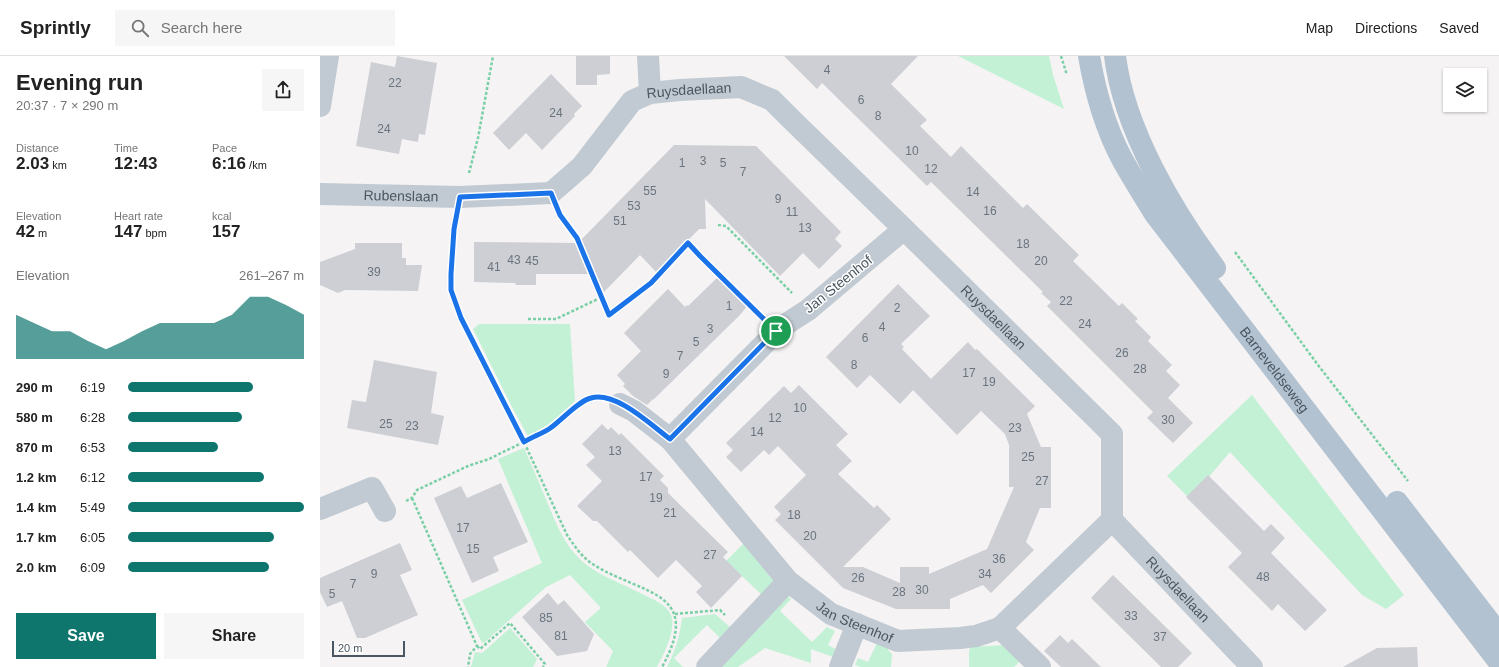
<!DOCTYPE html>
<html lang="en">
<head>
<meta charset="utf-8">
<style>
	body { margin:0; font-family:Helvetica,sans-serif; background:#f6f6f6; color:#222; height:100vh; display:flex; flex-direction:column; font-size:15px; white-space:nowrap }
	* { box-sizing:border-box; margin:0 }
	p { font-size:13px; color:#767676 }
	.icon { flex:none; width:22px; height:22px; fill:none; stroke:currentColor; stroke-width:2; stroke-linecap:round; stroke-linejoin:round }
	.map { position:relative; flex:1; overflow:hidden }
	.side { display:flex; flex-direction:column; background:#fff; width:320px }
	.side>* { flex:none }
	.buttons { position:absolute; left:1123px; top:12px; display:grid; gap:8px }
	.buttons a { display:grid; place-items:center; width:44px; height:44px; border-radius:0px; background:#fff; box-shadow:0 1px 3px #0004; font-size:20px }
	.scale { position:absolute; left:12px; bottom:10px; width:73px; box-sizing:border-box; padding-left:4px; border:2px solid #4a5661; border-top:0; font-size:11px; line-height:14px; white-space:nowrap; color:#4a5661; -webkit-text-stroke:3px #fff; paint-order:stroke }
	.pin { position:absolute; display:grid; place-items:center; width:34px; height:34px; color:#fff; margin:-17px; border:2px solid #fff; border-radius:50%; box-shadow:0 1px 4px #0007 }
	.round { display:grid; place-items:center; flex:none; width:42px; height:42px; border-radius:0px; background:#f6f6f6 }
	.head { display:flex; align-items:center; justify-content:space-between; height:68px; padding:0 16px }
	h1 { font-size:22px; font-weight:700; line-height:30px }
	.metrics { display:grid; grid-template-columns:repeat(3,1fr); gap:6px; height:68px; padding:4px 16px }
	.metrics div { display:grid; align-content:center }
	.metrics b { font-size:17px; font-weight:700 }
	.metrics small { font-size:11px; font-weight:400 }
	.metrics p { font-size:11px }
	.chart { height:112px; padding:8px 16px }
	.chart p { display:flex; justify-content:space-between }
	.chart svg { width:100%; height:72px; margin-top:4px; fill:#0f766e; opacity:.7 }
	.cta { display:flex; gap:8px; margin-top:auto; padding:8px 16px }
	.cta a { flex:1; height:46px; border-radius:0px; background:#0f766e; color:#fff; font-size:16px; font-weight:700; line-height:46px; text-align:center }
	.cta a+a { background:#f6f6f6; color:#222 }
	ul { padding:0 16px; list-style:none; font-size:13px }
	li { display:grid; grid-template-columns:64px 48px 1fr; align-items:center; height:30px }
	li i { height:10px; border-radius:5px; background:#0f766e }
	header { display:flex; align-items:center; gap:24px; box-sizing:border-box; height:56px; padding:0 20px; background:#fff; border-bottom:1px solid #e0e0e0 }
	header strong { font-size:19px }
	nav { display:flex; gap:22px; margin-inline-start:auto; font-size:14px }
	.search { width:280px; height:36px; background:#f6f6f6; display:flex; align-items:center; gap:10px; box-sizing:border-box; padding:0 14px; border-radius:0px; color:#767676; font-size:15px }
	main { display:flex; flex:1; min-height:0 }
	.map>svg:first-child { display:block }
	.green { fill:#c3f1d5 }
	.building { fill:#cdcfd5 }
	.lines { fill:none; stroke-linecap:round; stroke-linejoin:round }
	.path { stroke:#7ad0a6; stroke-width:2.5; stroke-dasharray:3 2; stroke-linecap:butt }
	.minor { stroke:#c1cad2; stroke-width:22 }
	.major { stroke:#b3c2d1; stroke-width:22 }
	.route-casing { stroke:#fff; stroke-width:8 }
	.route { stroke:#1a73e8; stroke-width:5 }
	.labels { text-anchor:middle; stroke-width:3; stroke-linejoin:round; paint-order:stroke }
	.number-label { font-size:12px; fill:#6b747e }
	.street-label { font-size:14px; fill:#4a5661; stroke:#fff }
</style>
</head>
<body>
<header>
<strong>Sprintly</strong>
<div class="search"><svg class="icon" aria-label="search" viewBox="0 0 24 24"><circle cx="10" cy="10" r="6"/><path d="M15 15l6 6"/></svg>Search here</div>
<nav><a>Map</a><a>Directions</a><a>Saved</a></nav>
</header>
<main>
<section class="side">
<div class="head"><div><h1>Evening run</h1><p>20:37 · 7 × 290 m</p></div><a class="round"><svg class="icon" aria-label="share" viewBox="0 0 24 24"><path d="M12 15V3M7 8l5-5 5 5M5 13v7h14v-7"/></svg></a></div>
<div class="metrics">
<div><p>Distance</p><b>2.03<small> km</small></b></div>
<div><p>Time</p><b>12:43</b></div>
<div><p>Pace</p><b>6:16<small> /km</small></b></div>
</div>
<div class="metrics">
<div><p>Elevation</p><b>42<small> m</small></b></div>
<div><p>Heart rate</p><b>147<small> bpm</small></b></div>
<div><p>kcal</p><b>157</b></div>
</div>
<div class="chart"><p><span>Elevation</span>261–267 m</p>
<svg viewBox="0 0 160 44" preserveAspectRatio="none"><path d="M0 44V17L10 22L20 27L30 27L40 33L50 38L60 33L70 27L80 22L90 22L100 22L110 22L120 17L130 6L140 6L150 11L160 17V44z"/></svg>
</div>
<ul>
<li><b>290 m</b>6:19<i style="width:71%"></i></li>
<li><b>580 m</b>6:28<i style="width:65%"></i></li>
<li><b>870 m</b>6:53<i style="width:51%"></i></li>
<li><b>1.2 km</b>6:12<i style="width:77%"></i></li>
<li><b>1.4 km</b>5:49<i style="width:100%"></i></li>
<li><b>1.7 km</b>6:05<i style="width:83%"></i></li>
<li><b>2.0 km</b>6:09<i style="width:80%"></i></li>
</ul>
<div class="cta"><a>Save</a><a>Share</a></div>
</section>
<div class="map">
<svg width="1179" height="611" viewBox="0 0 1179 611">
	<rect width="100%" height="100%" fill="#f5f3f3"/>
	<!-- green -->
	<path class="green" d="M638,0H729L733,19L744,53Z
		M159,268H250L255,345L231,367L209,382L191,349L153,273Z
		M932,339L1084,539L1066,553L1042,539L910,396L870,443L847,420Z
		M204,392C212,410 220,429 228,448C235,465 242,483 255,498C272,518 300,526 322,538C332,543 344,547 350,557C358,571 344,598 337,611H286L293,595L265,566L281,552L250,519L226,531L165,586L162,587L142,544L222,507L178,403Z
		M424,487L454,525L442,539L406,505Z
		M468,540L471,543L460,555L492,586L507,571L515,575L508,589L516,593L513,601L491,593V607L445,592L418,611H398Z
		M395,558L410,571L400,582L387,569L354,602L363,611H347C355,595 360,580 362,562Z
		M190,572L217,603L213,611H151L155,596L162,597Z
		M557,587L569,592L568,594L572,598L571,611H541L535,609L538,602L548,606Z
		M687,589L701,604L694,611H649V594L651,591Z"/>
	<!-- building -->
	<path class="building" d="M77,0L117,7L105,79L99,78L98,86L82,83L79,98L36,90L51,6L75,11Z
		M256,0H290V18L277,19V29H256Z
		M464,0H598L571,28L607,64L600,70L631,101L641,90L703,152L707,148L759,199L753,205L799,250L802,247L818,263L815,265L831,281L828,285L852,309L846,315L860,329L848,342L873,367L853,387L827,362L833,356L727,250L731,246L721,237L723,236L611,126L607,130L502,27L497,33Z
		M231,18L262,50L254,58L255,60L222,94L206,77L189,94L173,77Z
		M354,89L436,90L521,176L515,183L522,190L499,213L483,197L460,220L385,143L386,173H379L337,217L320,199L284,236L276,218H216V229H196L195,227L154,226V186L258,187Z
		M35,187H82V202H86V209H102L98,235L25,234L18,237L0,229V206L35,193Z
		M398,221L427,250L420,259L333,344V343L327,349L313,340L303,330L305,328L297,319L321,295L304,277L348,233L365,251L367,249L368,250Z
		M578,228L610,260L581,288L584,291L582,293L611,323L648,286L655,294L657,293L715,350L707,358L721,391H731V452H720L706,486L714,494L671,537L663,529L630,543V553H576L523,532L455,464L461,458L454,451L486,419L458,390L449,399L444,394L421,416L406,401L413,394L406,387L464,330L471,337L479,329L528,378L516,389L532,405L518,418L554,452L557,449L571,463L523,511H543L580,527V511H609V518L667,493L694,431H689V389L685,378L661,355L637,379L593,334L580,348L550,319L537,332L506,301Z
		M54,304L117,316L111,357L124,360L118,389L27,372L32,344L46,346Z
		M282,368L288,374L291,371L299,379L301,377L344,420L340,424L348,432V437L408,496L403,501L422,520L391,552L376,536L382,530L356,504L338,522L310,494L308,496L277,465H273L257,450L282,425L266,409L275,401L262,388Z
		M888,419L944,475L951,468L965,482L951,497L1007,554L985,575L958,548L952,555L908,511L922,497L866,441Z
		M181,427L208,486L173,501L179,515L152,527L114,442L141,430L147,442Z
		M80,487L92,514L80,519L98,559L45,582H37L22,545L7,551L0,536V522Z
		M793,519L872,597L858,611H841L771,542Z
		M228,537L238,549L244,544L274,578L267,595L237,600L202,561Z
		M740,579L748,587L752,583L781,611H741L724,595Z
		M1097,591L1098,611H1023L1057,592Z"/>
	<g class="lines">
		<!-- path -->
		<path class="path" d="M741,0L747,19
			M149,117L158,82L173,0
			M239,158L257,183L289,259L331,227L369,187L440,259
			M136,164L131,218V234L135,247L141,262L204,386L247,479C254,489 261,500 271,507C319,539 385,533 342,611
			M398,169L406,170L472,237
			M915,196L998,309L1088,425
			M208,263H236L282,241
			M92,442L157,590L150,598L148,611
			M86,445L92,442L97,434L148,410L169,403L222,377L242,363L263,345L271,341H279
			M355,558L400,554L405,559
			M157,590L160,593L190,567L225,608L223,611"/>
		<!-- minor -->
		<g class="minor">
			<path d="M328,0L330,37"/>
			<path d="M0,50L8,0"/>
			<path id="s1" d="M0,138L140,141L231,137L262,110L312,45L330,37L360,34L421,31L452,44L471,63L584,173L792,378V464L932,611"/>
			<path id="s2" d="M584,173L488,254L460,272L350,383L468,525L511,558L578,585L640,582L656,580L680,572L792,464"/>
			<path d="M300,348L314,355L350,383"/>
			<path d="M0,453L52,432L65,455"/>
			<path d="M680,572L720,611"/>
			<path d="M387,611L468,525"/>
			<path d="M520,611L537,568"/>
		</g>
		<!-- major -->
		<g class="major">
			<path id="s3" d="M769,0C775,35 785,71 802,103C812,121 824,140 835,158L1179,606"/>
			<path d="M795,0C804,73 852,154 895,212"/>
			<path d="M1077,446L1179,578"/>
		</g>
	</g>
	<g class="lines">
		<!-- route casing -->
		<g class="route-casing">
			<path id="route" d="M231,137L240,159L257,182L289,259L331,227L368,187L380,200L456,275L350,383C331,369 296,335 271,342C258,345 241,365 229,373C221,378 212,381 204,386L141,262L131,234V218L134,173L140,141Z"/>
		</g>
		<!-- route -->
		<use href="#route" class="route"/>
	</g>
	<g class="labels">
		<!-- number labels -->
		<g class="number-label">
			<text x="507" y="18">4</text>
			<text x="75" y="31">22</text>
			<text x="541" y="48">6</text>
			<text x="236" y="61">24</text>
			<text x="558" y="64">8</text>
			<text x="64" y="77">24</text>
			<text x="592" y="99">10</text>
			<text x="383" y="109">3</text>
			<text x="362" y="111">1</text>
			<text x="403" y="111">5</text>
			<text x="611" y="117">12</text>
			<text x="423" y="120">7</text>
			<text x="330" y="139">55</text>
			<text x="653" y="140">14</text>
			<text x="458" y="147">9</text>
			<text x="314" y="154">53</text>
			<text x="670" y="159">16</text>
			<text x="472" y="160">11</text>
			<text x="300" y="169">51</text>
			<text x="485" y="176">13</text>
			<text x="703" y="192">18</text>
			<text x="194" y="208">43</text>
			<text x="212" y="209">45</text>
			<text x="721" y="209">20</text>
			<text x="174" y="215">41</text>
			<text x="54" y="220">39</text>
			<text x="746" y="249">22</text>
			<text x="409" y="254">1</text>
			<text x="577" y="256">2</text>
			<text x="765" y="272">24</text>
			<text x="562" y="275">4</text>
			<text x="390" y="277">3</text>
			<text x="545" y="286">6</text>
			<text x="376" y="290">5</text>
			<text x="802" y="301">26</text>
			<text x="360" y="304">7</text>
			<text x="534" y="313">8</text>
			<text x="820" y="317">28</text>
			<text x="649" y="321">17</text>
			<text x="346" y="322">9</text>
			<text x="669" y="330">19</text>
			<text x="480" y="356">10</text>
			<text x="455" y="366">12</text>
			<text x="848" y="368">30</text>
			<text x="66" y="372">25</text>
			<text x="92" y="374">23</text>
			<text x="695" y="376">23</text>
			<text x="437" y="380">14</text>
			<text x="295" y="399">13</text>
			<text x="708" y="405">25</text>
			<text x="326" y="425">17</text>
			<text x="722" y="429">27</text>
			<text x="336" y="446">19</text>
			<text x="350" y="461">21</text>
			<text x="474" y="463">18</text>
			<text x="143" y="476">17</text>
			<text x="490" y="484">20</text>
			<text x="153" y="497">15</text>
			<text x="390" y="503">27</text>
			<text x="679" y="507">36</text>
			<text x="54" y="522">9</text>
			<text x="665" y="522">34</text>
			<text x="943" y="525">48</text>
			<text x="538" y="526">26</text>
			<text x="33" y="532">7</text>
			<text x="602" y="538">30</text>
			<text x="579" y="540">28</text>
			<text x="12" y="542">5</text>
			<text x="811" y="564">33</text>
			<text x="226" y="566">85</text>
			<text x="241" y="584">81</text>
			<text x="840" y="585">37</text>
		</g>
		<!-- street labels -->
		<g class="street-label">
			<text dy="5" stroke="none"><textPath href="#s1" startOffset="413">Ruysdaellaan</textPath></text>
			<text dy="5" stroke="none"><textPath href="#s1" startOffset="81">Rubenslaan</textPath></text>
			<text transform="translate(518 228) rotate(-39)" y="5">Jan Steenhof</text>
			<text dy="5" stroke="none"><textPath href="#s1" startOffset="809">Ruysdaellaan</textPath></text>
			<text dy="5" stroke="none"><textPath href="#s3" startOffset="369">Barneveldseweg</textPath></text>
			<text dy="5" stroke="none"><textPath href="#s1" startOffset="1157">Ruysdaellaan</textPath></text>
			<text dy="5" stroke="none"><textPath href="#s2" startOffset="579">Jan Steenhof</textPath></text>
		</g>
	</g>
</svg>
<div class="buttons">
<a><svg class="icon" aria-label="layers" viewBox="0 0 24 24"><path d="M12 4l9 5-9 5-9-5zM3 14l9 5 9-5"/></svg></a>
</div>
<div class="scale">20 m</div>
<div class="pin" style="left:456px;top:275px;background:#1e9e55"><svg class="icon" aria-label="arrive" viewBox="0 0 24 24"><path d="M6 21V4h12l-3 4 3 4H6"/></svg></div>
</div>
</main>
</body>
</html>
